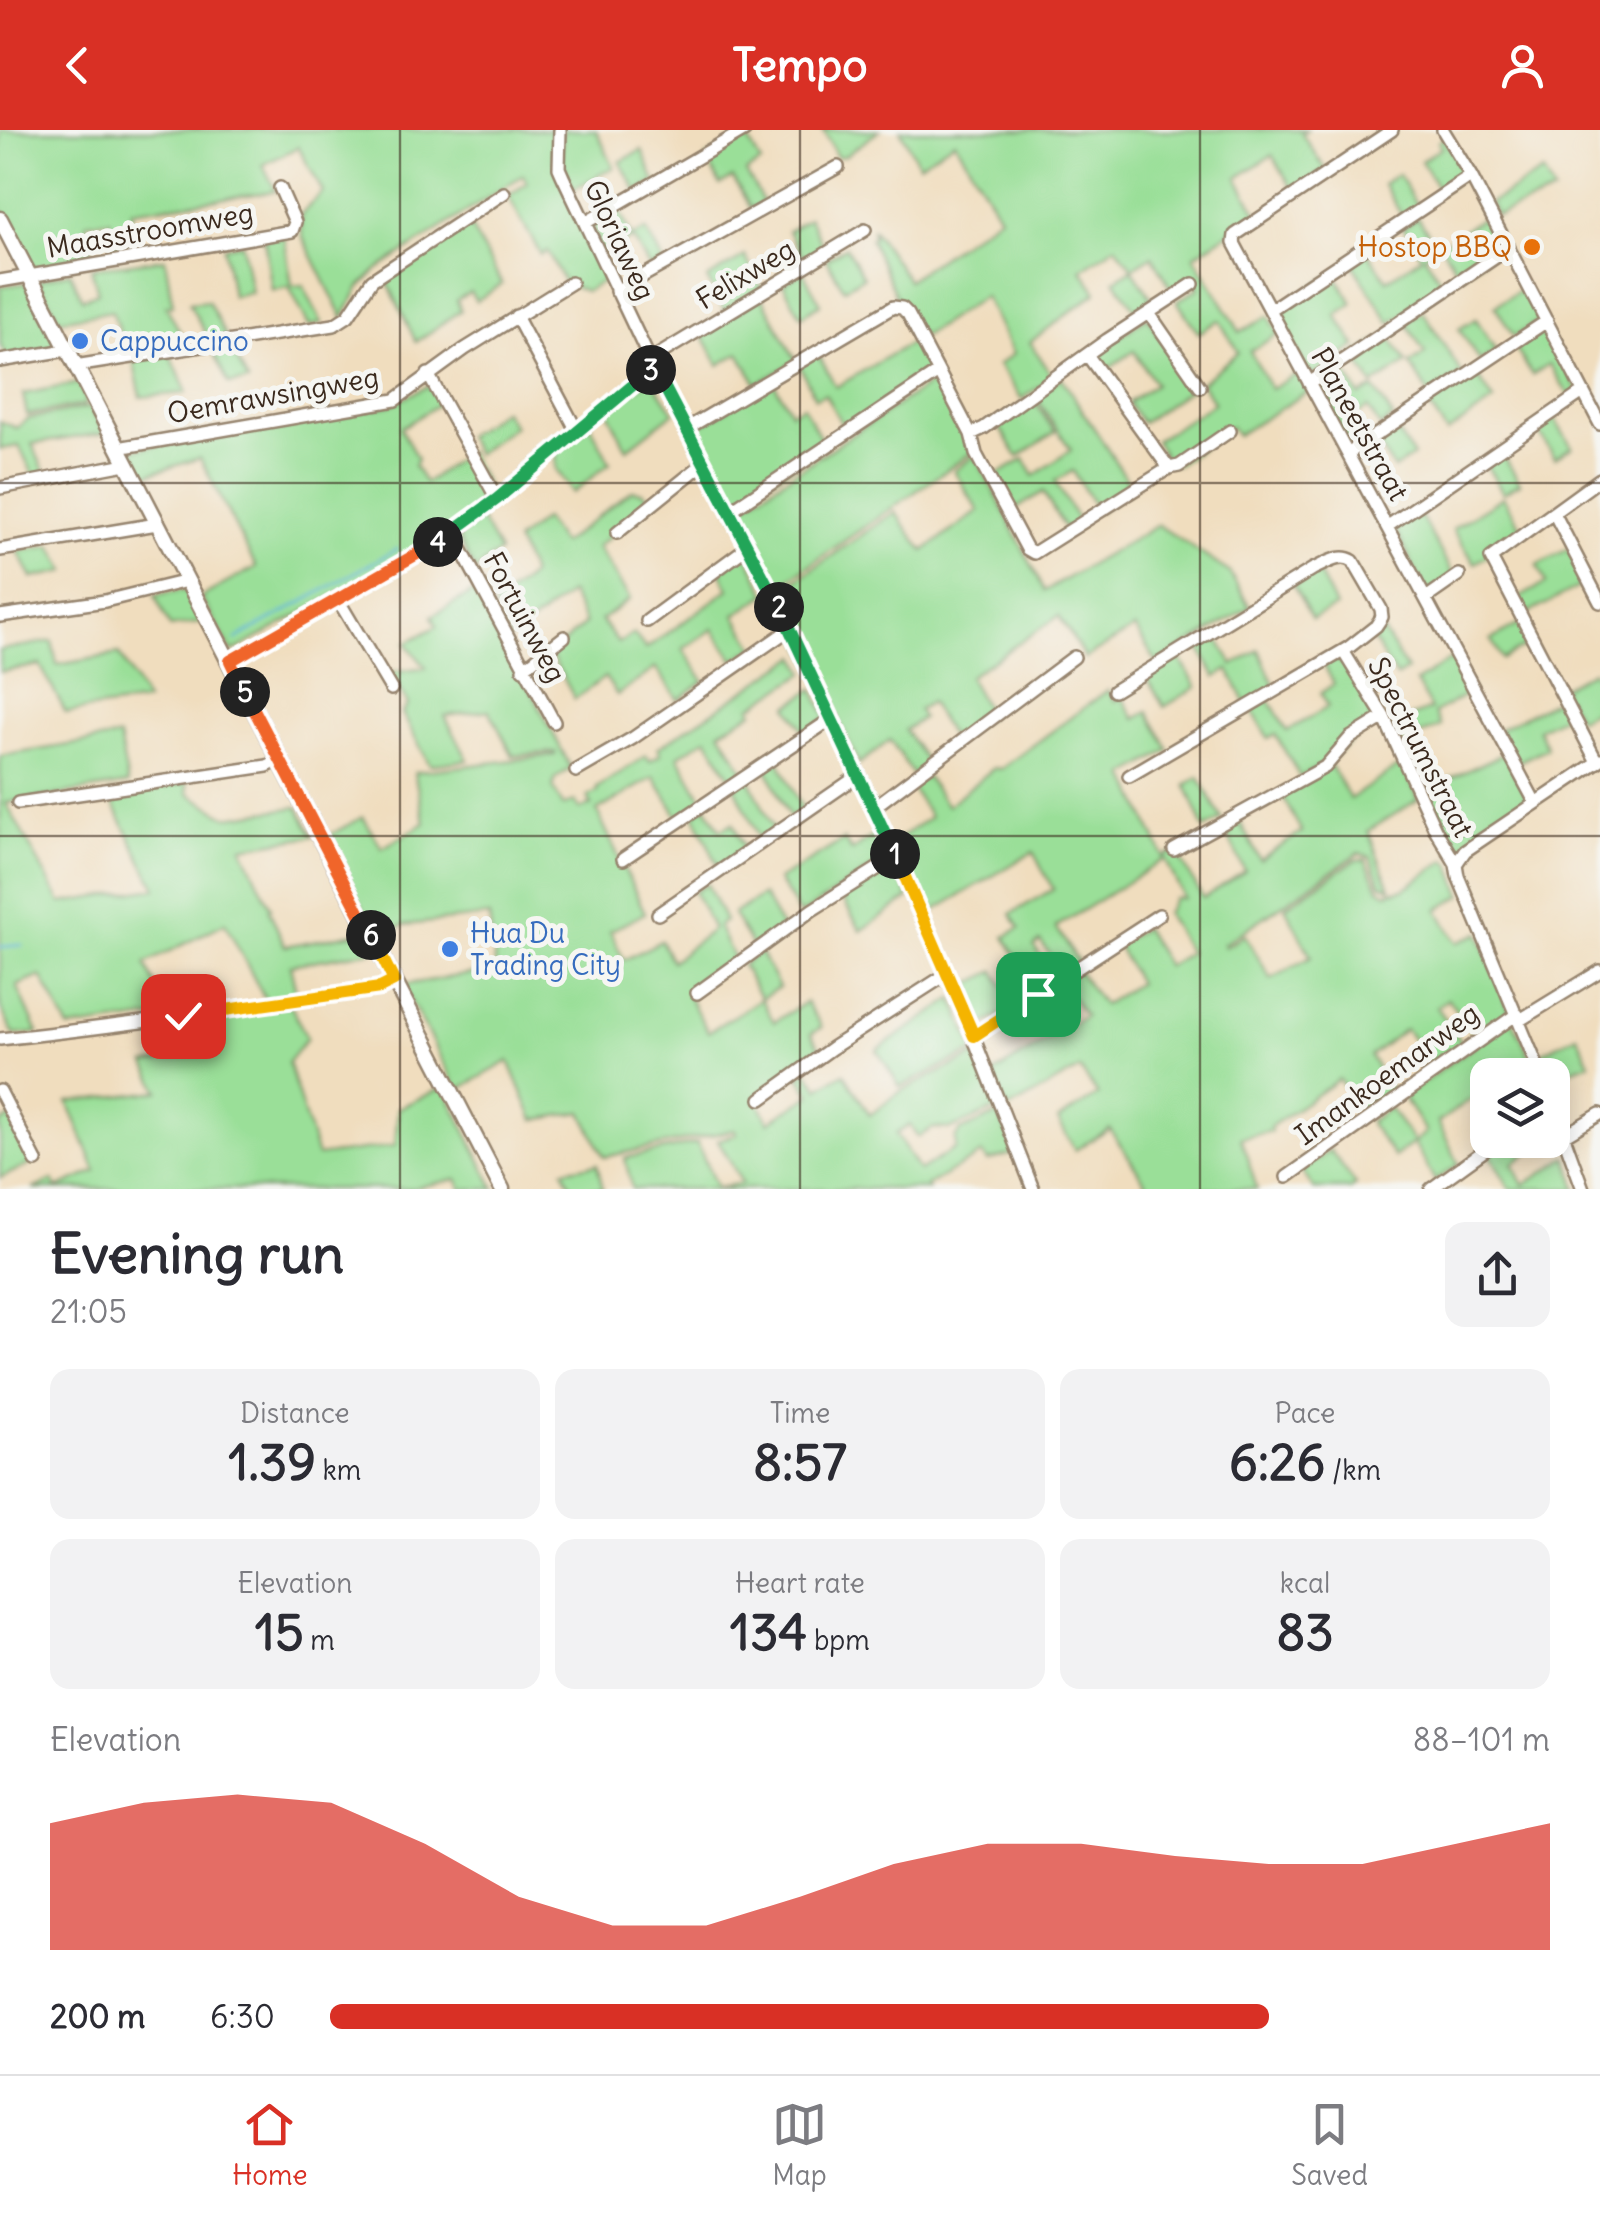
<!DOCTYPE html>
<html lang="en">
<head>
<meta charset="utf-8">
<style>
	body { margin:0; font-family:Delius,sans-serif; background:#f2f2f3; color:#2b2b33; height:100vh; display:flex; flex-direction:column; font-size:38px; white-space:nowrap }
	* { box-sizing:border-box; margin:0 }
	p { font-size:32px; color:#7c7c81 }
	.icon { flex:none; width:55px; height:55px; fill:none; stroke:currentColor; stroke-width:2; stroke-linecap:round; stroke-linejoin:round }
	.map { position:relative; height:1059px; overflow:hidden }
	.panel { display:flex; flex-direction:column; background:#fff; flex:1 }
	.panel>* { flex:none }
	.buttons { position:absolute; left:1470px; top:928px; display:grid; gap:20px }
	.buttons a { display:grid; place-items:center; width:100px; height:100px; border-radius:20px; background:#fff; box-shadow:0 5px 25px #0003; font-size:50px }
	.pin { position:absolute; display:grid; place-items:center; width:85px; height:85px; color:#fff; margin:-42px; border-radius:20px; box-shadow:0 5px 15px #0006 }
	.km { position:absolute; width:50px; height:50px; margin:-25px; border-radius:50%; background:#222; color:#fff; font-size:28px; line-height:50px; text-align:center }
	.round { display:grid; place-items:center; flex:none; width:105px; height:105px; border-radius:20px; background:#f2f2f3 }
	.summary { display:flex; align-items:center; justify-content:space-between; height:170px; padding:0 50px }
	h1 { font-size:55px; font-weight:800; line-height:75px }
	.stats { display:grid; grid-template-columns:repeat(3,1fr); gap:15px; height:170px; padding:10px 50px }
	.stats div { display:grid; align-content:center; border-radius:20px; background:#f2f2f3; text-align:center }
	.stats b { font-size:50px; font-weight:800 }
	.stats small { font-size:28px; font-weight:400 }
	.stats p { font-size:28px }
	.chart { height:280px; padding:20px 50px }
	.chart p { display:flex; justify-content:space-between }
	.chart svg { width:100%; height:180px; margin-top:10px; fill:#d93025; opacity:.7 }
	ul { padding:0 50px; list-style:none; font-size:32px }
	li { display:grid; grid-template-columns:160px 120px 1fr; align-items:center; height:75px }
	li i { height:25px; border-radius:12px; background:#d93025 }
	header { display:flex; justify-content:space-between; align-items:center; height:130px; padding:0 50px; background:#d93025; color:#fff; font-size:45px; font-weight:800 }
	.dock { display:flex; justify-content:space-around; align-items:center; height:140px; border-top:2px solid #e1e1e2; background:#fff; font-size:28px; color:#7c7c81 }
	.dock a { display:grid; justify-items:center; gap:5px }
	.dock .current { color:#d93025 }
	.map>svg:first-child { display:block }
	.green { fill:#9adf98; stroke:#6a845b; stroke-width:2.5 }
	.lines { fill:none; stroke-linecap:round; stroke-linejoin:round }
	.stream { stroke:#61b3dc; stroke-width:2.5 }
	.minor-casing { stroke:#96846e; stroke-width:16 }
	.tertiary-casing { stroke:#96846e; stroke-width:19 }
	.minor { stroke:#fff; stroke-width:11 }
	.tertiary { stroke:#fff; stroke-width:14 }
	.split-1-casing { stroke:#fff; stroke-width:20 }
	.split-2-casing { stroke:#fff; stroke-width:20 }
	.split-3-casing { stroke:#fff; stroke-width:20 }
	.split-4-casing { stroke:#fff; stroke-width:20 }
	.split-5-casing { stroke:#fff; stroke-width:20 }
	.split-6-casing { stroke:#fff; stroke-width:20 }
	.split-7-casing { stroke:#fff; stroke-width:20 }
	.split-1 { stroke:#f5b400; stroke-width:12 }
	.split-2 { stroke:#22a559; stroke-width:12 }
	.split-3 { stroke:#22a559; stroke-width:12 }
	.split-4 { stroke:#22a559; stroke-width:12 }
	.split-5 { stroke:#f0652b; stroke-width:12 }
	.split-6 { stroke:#f0652b; stroke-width:12 }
	.split-7 { stroke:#f5b400; stroke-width:12 }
	.grid { fill:none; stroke:#3b2a1e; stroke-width:2.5; stroke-opacity:0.55 }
	.food-dot { fill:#e8710a; stroke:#f6f6f2; stroke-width:4 }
	.shop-dot { fill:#3f7fe0; stroke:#f6f6f2; stroke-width:4 }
	.labels { text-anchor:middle; stroke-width:10; stroke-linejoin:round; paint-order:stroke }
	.street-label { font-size:28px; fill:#3b2a1e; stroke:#f6f6f2 }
	.food-label { font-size:28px; fill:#c56008; stroke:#f6f6f2; text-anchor:end }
	.shop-label { font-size:28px; fill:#366cbe; stroke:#f6f6f2; text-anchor:start }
</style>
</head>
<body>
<header><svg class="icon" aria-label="back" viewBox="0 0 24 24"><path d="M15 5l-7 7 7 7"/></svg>Tempo<svg class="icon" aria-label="person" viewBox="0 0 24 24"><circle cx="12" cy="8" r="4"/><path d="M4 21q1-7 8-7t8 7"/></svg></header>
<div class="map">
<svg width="1600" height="1059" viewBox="0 0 1600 1059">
	<rect width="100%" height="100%" fill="#f6f6f2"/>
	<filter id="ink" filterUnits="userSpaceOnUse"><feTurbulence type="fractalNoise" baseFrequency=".01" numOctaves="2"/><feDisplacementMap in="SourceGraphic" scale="20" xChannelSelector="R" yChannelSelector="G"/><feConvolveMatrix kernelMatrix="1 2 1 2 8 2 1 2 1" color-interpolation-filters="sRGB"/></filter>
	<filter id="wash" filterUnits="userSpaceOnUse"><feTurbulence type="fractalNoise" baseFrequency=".0048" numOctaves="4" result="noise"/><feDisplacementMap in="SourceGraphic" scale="40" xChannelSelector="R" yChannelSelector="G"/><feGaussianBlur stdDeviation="2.25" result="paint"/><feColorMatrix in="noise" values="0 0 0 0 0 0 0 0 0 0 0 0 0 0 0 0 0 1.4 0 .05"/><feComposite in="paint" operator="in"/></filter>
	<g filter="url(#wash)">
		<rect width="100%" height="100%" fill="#f0ddbe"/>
		<!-- green -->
		<path class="green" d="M0,0H556L554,29L607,150L585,161L565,154L547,121L541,125L508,66L527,53L523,45L377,140L360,157L343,188L302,106L301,84L323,62L298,17L263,35L276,61L131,81L138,123L115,127L110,90L86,93L93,131L34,144L0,77Z
			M563,0H596L614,37L572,60L561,26Z
			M823,0H880L845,26L837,27Z
			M900,0H1307L1302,4L1326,40L1294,61L1272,25L1237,48L1258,84L1194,126L1240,202L1269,186L1279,204L1250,221L1271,259L1299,243L1309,261L1237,305L1231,297L1179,334L1170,335L1155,311L1214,273L1201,253L1238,222L1219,190L1198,203L1177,171L1199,158L1194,150L1174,162L1152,126L1132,138L1116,116L1081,139L1097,162L1030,212L1053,247L1022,269L998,235L1013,224L984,166L922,207L900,175L870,109L873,107L872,98L908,150L1000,86L955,11L919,34Z
			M746,5L761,33L746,42L763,72L751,79L733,48L720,55L706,27Z
			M1444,8L1465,45L1440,62L1421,31L1441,18L1438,12Z
			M642,20L655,52L637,62L620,32Z
			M1543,42L1554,63L1496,86L1490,73Z
			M1398,44L1418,77L1403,87L1383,54Z
			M618,79L632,107L646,100L663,132L650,139L633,108L602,124L591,93Z
			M1487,84L1503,115L1460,146L1441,115Z
			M1418,87L1437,117L1424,125L1445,157L1390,193L1351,131L1367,121L1387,150L1421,127L1403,97Z
			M809,88L825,121L806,132L788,101Z
			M468,92L502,154L476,171L470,162L457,170L461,180L416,212L385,147Z
			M284,106L292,156L303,155L322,193L309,196L289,157L272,160L264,108Z
			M242,113L251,162L232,166L224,117Z
			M846,117L863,147L844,159L826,129Z
			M745,126L762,159L725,182L707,149Z
			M165,129L173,175L166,176L186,213L128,224L112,181L59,190L38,150L70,142L82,169L98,162L91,138Z
			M1132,139L1156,175L1140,186L1115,150Z
			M803,142L821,174L801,186L783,154Z
			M1334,143L1353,173L1336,185L1356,216L1316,244L1309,245L1277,187L1278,179Z
			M26,153L58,217L7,228L0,215V156Z
			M1524,157L1540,190L1514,207L1495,176Z
			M762,167L796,231L757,254L739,223L719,235L701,203Z
			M208,171L227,208L209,210L189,173Z
			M1423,181L1462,244L1429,265L1410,234L1425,223L1406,193Z
			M1147,187L1194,256L1142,293L1128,273L1155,254L1134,221L1104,242L1092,226Z
			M1476,189L1496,221L1480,231L1459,199Z
			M1544,197L1577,259L1570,267L1549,234L1532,245L1514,216Z
			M1388,204L1407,233L1373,255L1354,226Z
			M917,209L929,237L927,245L846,302L825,264L815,268L799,234L818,224L836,257Z
			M229,215L248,251L229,254L211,218Z
			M170,224L187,263L141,267L133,230Z
			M1341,235L1360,266L1374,258L1393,288L1380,297L1368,278L1355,286L1366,308L1350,316L1315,257L1318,250Z
			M1475,242L1494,271L1447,303L1428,274Z
			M1061,247L1133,359L1098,382L1073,341L1055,351L1079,393L1066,401L1043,362L1010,383L992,348L1024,329L1034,346L1071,320L1035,266Z
			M651,248L674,282L627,319L607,280Z
			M773,251L791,282L803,276L825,316L731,375L693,300Z
			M934,251L947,267L974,321L775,459L736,384L739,379Z
			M79,253L86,270L84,275L27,285L23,264Z
			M428,256L440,273L401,298L417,329L414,336L425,353L468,322L491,365L455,399L232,522L201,467L256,437L200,328L139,347L130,329V320L390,275Z
			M1032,268L1055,302L1018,327L996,292Z
			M90,277L105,303L32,314L48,349L36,350L19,316L0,319V291L17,298L27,289Z
			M503,280L514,296L476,324L466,306Z
			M1553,287L1572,317L1555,328L1536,298Z
			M590,294L610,333L573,363L556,339V322Z
			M1394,297L1413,326L1394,339L1375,310Z
			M1502,323L1520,353L1503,363L1485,333Z
			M975,325L1045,461L1158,395L1229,442L1250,477L1157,533L1135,498L1085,528L1059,486L968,547L990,586L954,612L930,572L918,580L922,588L905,600L928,635L913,645L890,610L859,634L778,463L895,382L924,421L979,381L954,341Z
			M632,360L642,362L653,370L597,417L630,469L601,490L618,513L634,504L646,519L729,459L720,441L745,421L767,464L735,485L755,517L734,530L713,499L683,519L704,551L678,570L656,538L617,565L605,547L575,569L550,524L585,494L570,463L511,508L494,475L532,445L516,411L544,389L562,414Z
			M1503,367L1525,403L1475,433L1452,399Z
			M1417,380L1455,447L1426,462L1395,399Z
			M480,388L499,422L475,441L459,410L460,404Z
			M52,416L66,441L32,448L18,421Z
			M1568,419L1586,453L1525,485L1517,469L1546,453L1537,435Z
			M1318,441L1336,477L1312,489L1293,455Z
			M479,459L571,638L556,648L553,657L563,676L575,671L580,679L592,675L588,667L598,661L597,658L646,626L650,631L661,624L658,618L797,526L805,543L751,577L753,582L720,601L745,643L733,651L707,608L678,626L704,672L679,688L654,647L597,681L645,783L610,801L624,830L661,811L672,831L713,799L694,762L707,754L725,791L718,796L735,831L688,865L708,902L761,869L742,835L760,822L779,857L761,869L774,892L806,872L822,897L811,904L823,924L757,970L769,992L811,965L799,946L807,941L819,958L844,943L870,985L901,961L976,925L997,979L951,999L933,998L918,1007L910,995L896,1004L919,1041L956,1018L955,1008L960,1001L999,984L1015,1023L988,1031L982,1024L927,1055L929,1059H632L625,1028L697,1013L717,1058L742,1053L718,1010L736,1004L735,1000L604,1027L582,982L534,990L509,931L458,960L402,855L496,840L489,786L404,795L379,808L326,707L363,687L382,718L425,693L414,642L555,625V622L513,626L489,580L445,586L468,630L430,635L402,583L408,574L389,543L426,538L406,513L437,496L432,486Z
			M182,460L187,462L204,492L170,497L155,465Z
			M1521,493L1532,513L1502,529L1491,510Z
			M1380,497L1407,540L1396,547L1369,504Z
			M1216,505L1233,535L1259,520L1275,557L1246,574L1229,540L1216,547L1198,516Z
			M52,511L57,535L119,524L146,571L66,583L40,535L0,542V520Z
			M1179,527L1197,557L1164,577L1146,546Z
			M1454,527L1472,561L1435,583L1441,596L1399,614L1390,595L1431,579L1416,552Z
			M1337,529L1343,532L1378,586L1332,629L1300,647L1275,604L1268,608L1251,578L1268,568L1287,601L1328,577L1321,563L1334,554L1324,535Z
			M1593,541L1600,554V578L1578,589L1561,558Z
			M813,559L827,587L805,603L788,576Z
			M1108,560L1115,571L1122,567L1135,589L1148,582L1169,620L1126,645L1164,727L1176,721L1203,768L1245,741L1223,696L1238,689L1260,730L1302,702L1281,664L1331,636L1350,669L1402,634L1419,669L1368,701L1390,758L1381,754L1370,727L1359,723L1224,814L1225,817L1245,805L1271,849L1311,827L1285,777L1355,730L1365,729L1379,758L1386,763L1404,759L1446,730L1451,735L1462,765L1438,780L1457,813L1479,803L1510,882L1476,908L1448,869L1437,877L1465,917L1434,939L1405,899L1370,926L1395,966L1366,988L1339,949L1270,997L1271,1001L1241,1008L1257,1059H1150L1110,999L1075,1020L1058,990L1098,965L1080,939L1007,980L993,944L1085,886L1061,853L1078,841L1103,875L1138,853L1117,815L1144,798L1167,836L1189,823L1166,784L1174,768H1184L1165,729L1056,797L1079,833L1064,843L1040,811L1034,816L1055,850L1037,862L1005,807L1020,798L1011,784L1053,759L1033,722L927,785L894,712L930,687L910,656L926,646L947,676L994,638L1001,639Z
			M1560,568L1568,584L1538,599L1547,618L1516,633L1498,600Z
			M119,607L128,654L6,673L61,773L156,758L108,664L187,652L188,663L227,687L298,677L313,706L242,717L271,778L269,780L285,816L362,802L372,821L290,835L297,866L266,871L225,793L145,834L171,885L69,899L41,846L17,856L38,903L14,905L0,877V626Z
			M1505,623L1529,671L1452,724L1423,661Z
			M778,629L803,680L790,688L766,637Z
			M1199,647L1222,689L1204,699L1186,655Z
			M749,648L774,700L760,710L735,657Z
			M706,676L720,700L733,693L745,720L719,738L694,684Z
			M880,701L889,727L800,785L778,750L844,710L852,721Z
			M893,732L909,768L861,801L840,765Z
			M763,765L782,798L753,818L733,784Z
			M995,841L1014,876L976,900L958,860Z
			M953,869L975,921L900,957L877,920Z
			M290,874L307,908L288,932L317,1026L395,1016L398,978L444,957L495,1059H462L457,1049L409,1059H33L53,1050L57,1058L96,1041L68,972L159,961L146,934L199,924L181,891Z
			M1512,889L1531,928L1506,945H1488L1487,958L1438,992L1459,1034L1435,1051L1414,1013L1394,1027L1369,992L1389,978L1414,1012L1426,1002L1403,967Z
			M1577,905L1590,933L1553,946L1547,945L1539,924Z
			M13,987L35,1032L0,1048V993Z
			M1504,1010H1545L1513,1034L1524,1055L1567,1027L1577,1059H1510L1489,1022Z
			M1330,1020L1356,1055L1350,1059H1314L1302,1041Z
			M597,1034L603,1059H573L563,1040Z"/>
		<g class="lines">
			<!-- stream -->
			<path class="stream" d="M1593,265L1600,277
				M235,510L397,419
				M0,817L22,815"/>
		</g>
	</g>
	<g filter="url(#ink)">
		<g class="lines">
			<!-- minor casing -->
			<g class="minor-casing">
				<path id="minor" d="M560,0L559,38L563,47L650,230L790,499L874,677L973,906L1033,1059
					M1392,0L1235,105L1234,113L1535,672
					M1443,0L1471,46L1600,294
					M585,93L745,0
					M0,151L292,101L295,92L280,58
					M616,161L838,37
					M1270,180L1471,46
					M1149,183L1200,257
					M516,186L577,301
					M1088,226L1169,338
					M650,230L865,100
					M0,231L67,220
					M75,236L334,195L348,186L372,150L504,63
					M428,244L497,369
					M1309,253L1509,118
					M686,299L893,177L902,178L908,184L971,304L984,298L1107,210L1193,154
					M971,304L976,324L1027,419L1034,423L1169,338L1179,336L1230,301
					M118,318L395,270L465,219L571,153
					M1349,323L1547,191
					M0,358L126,334
					M730,381L937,243
					M1554,383L1600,472
					M1388,396L1583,262
					M617,403L704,333
					M453,404L554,592
					M0,420L157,394
					M337,468L391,559
					M1426,468L1459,445
					M0,486L105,471L187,451
					M647,491L749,416
					M1343,521L1384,587L1435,699L1456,734
					M230,531L453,404L654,237
					M523,539L564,507
					M1114,561L1313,439C1327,433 1340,423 1353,431L1381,479L1382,487L1376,496L1348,518L1129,646
					M1597,632L1491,428L1600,349
					M576,641L633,608L790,499
					M18,673L267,636L280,630
					M874,677L1074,527
					M1174,720L1325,637L1350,608L1384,587
					M623,729L833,588
					M658,784L859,645
					M697,863L812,780L896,727
					M1520,890L1600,841
					M973,906L1159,785
					M0,909C127,896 253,876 380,858L394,851
					M1541,945L1458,746L1456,734L1465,721L1600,630
					M0,961L36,1031
					M761,969L832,918L947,844
					M1552,974L1583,1059
					M1565,1005L1600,984
					M1287,1047L1517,884
					M1431,1059L1499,1010"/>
			</g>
			<!-- tertiary casing -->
			<g class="tertiary-casing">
				<path id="tertiary" d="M0,89L502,1059"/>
			</g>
			<!-- minor -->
			<use href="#minor" class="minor"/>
			<!-- tertiary -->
			<use href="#tertiary" class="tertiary"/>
		</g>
	</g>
	<g class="lines" filter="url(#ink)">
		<!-- split-1 casing -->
		<g class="split-1-casing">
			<path id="split-1" d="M895,724L974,906L1038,864"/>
		</g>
		<!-- split-2 casing -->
		<g class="split-2-casing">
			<path id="split-2" d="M779,477L895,724"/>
		</g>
		<!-- split-3 casing -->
		<g class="split-3-casing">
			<path id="split-3" d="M651,240L654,237L779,477"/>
		</g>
		<!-- split-4 casing -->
		<g class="split-4-casing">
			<path id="split-4" d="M438,412L497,369L651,240"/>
		</g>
		<!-- split-5 casing -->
		<g class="split-5-casing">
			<path id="split-5" d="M245,562L230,531L438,412"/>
		</g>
		<!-- split-6 casing -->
		<g class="split-6-casing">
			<path id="split-6" d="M245,562L371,805"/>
		</g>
		<!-- split-7 casing -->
		<g class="split-7-casing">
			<path id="split-7" d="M183,886L380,858L394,851L371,805"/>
		</g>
		<!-- split-1 -->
		<use href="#split-1" class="split-1"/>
		<!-- split-2 -->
		<use href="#split-2" class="split-2"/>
		<!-- split-3 -->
		<use href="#split-3" class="split-3"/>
		<!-- split-4 -->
		<use href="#split-4" class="split-4"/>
		<!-- split-5 -->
		<use href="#split-5" class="split-5"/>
		<!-- split-6 -->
		<use href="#split-6" class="split-6"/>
		<!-- split-7 -->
		<use href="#split-7" class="split-7"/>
	</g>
	<!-- grid -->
	<path class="grid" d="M400,0V1059M800,0V1059M1200,0V1059M0,353H1600M0,706H1600"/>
	<!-- markers -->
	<circle class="food-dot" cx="1532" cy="117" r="10"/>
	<g class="shop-dot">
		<circle cx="80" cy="211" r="10"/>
		<circle cx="450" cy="819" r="10"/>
	</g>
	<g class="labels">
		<!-- street labels -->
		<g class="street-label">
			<text transform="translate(150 100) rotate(-10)" y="10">Maasstroomweg</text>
			<text transform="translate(620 110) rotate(65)" y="10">Gloriaweg</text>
			<text transform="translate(745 144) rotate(-31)" y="10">Felixweg</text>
			<text transform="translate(273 265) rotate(-10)" y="10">Oemrawsingweg</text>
			<text transform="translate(1360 294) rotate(61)" y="10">Planeetstraat</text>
			<text transform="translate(525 487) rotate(62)" y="10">Fortuinweg</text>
			<text transform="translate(1421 617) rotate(63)" y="10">Spectrumstraat</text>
			<text transform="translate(1387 944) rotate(-36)" y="10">Imankoemarweg</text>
		</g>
		<!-- food labels -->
		<g class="food-label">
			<text x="1512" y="127">Hostop BBQ</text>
		</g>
		<!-- shop labels -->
		<g class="shop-label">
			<text x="100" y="221">Cappuccino</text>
			<text x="470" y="813">Hua Du<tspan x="470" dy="32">Trading City</tspan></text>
		</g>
	</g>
</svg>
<div class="buttons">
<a><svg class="icon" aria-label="layers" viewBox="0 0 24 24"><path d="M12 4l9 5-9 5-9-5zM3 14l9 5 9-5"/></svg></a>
</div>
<div class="pin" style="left:1038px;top:864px;background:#1e9e55"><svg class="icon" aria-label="arrive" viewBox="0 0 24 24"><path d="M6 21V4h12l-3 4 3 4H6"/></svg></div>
<div class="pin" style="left:183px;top:886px;background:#d93025"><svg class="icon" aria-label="check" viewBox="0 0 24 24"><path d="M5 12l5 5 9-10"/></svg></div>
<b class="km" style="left:895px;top:724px">1</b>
<b class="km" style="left:779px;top:477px">2</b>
<b class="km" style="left:651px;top:240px">3</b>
<b class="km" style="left:438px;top:412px">4</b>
<b class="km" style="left:245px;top:562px">5</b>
<b class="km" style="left:371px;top:805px">6</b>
</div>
<section class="panel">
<div class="summary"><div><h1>Evening run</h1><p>21:05</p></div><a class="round"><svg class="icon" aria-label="share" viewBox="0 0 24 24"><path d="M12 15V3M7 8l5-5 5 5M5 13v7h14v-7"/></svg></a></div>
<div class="stats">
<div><p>Distance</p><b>1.39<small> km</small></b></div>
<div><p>Time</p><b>8:57</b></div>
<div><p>Pace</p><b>6:26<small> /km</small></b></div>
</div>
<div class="stats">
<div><p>Elevation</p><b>15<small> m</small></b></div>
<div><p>Heart rate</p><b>134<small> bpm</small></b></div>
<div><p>kcal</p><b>83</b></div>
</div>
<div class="chart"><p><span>Elevation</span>88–101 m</p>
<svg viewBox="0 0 160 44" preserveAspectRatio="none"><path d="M0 44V13L10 8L20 6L30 8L40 18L50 31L60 38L70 38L80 31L90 23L100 18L110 18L120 21L130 23L140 23L150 18L160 13V44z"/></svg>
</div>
<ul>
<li><b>200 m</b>6:30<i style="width:77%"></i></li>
</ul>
</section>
<nav class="dock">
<a class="current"><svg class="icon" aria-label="home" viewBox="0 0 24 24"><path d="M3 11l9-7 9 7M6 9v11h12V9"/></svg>Home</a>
<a><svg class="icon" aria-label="map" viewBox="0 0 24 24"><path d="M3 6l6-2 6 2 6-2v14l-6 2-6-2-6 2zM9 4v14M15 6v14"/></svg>Map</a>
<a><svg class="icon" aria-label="saved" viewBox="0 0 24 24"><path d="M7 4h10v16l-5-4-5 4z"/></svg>Saved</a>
</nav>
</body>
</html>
